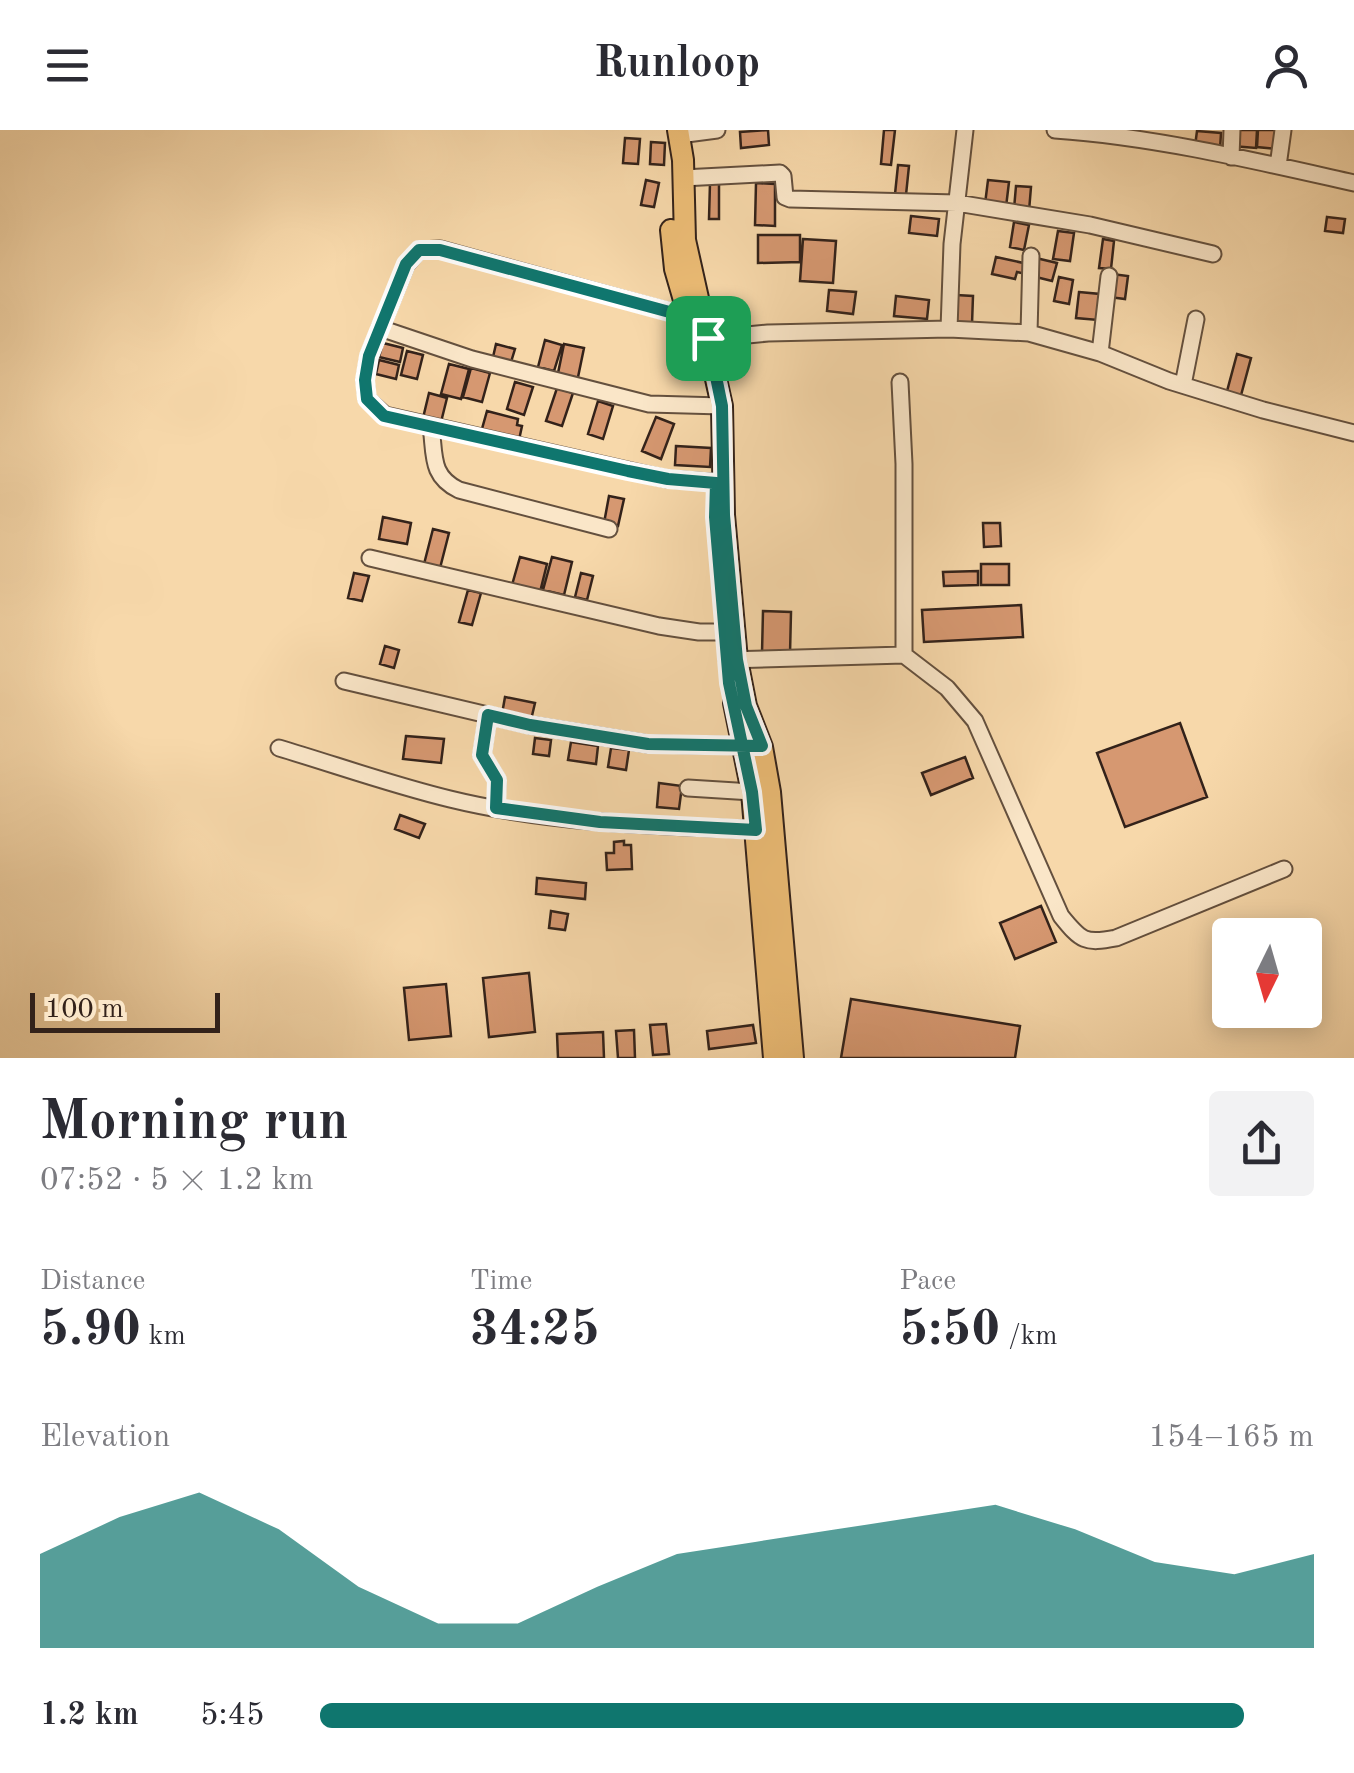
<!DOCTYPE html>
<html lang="en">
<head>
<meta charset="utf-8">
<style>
	body { margin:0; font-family:"Old Standard TT",serif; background:#f2f2f3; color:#2b2b33; height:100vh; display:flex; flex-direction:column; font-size:38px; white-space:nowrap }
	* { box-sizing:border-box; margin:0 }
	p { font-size:32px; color:#7c7c81 }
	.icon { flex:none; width:55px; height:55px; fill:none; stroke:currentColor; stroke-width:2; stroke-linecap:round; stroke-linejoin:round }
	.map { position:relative; height:928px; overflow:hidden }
	.details { display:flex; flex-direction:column; background:#fff; flex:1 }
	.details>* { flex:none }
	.needle { width:65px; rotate:185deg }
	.fabs { position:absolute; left:1212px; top:788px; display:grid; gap:20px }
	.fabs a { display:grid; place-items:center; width:110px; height:110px; border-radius:10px; background:#fff; box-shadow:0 5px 25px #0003; font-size:50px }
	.scale { position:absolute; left:30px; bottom:25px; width:190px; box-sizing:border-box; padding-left:10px; border:5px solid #33221a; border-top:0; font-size:28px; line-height:35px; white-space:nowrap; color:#33221a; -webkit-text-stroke:8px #fae6c8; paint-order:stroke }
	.pin { position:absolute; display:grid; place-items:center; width:85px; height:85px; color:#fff; margin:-42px; border-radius:20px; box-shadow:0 5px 15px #0006 }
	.round { display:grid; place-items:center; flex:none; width:105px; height:105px; border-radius:10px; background:#f2f2f3 }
	.head { display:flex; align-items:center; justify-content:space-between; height:170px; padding:0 40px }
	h1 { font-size:55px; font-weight:600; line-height:75px }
	.metrics { display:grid; grid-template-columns:repeat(3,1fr); gap:15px; height:170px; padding:10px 40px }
	.metrics div { display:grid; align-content:center }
	.metrics b { font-size:50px; font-weight:600 }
	.metrics small { font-size:28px; font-weight:400 }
	.metrics p { font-size:28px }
	.chart { height:280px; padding:20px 40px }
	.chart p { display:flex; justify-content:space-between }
	.chart svg { width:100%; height:180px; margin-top:10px; fill:#0f766e; opacity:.7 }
	ul { padding:0 40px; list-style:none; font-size:32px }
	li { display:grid; grid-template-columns:160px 120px 1fr; align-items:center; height:75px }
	li i { height:25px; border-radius:12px; background:#0f766e }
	header { display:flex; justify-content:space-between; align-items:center; height:130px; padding:0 40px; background:#fff; font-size:45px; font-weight:600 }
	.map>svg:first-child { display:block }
	.building { fill:#d69871; stroke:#33221a; stroke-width:2.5 }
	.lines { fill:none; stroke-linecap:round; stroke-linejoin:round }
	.minor-casing { stroke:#64503e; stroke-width:19 }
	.major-casing { stroke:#33221a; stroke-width:24 }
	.minor { stroke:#fae6c8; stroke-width:15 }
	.major { stroke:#ecbc75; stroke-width:20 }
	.route-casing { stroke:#fff; stroke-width:20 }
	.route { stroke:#0f766e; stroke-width:12 }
</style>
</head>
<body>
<header><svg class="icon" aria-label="menu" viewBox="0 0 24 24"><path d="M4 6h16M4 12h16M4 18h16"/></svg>Runloop<svg class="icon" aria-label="person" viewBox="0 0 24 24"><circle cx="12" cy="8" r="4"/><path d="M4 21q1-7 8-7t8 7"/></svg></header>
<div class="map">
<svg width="1354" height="928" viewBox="0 0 1354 928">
	<rect width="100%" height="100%" fill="#f7d8aa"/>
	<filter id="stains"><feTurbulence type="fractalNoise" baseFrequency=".002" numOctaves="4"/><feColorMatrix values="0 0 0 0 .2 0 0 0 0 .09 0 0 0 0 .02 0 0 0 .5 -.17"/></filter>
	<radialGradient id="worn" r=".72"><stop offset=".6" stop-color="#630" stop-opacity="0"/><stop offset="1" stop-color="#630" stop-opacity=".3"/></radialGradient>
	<!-- building -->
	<path class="building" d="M768,0L769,15L741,18L740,2Z
		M884,0H895L891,35L881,34Z
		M1234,0H1257L1256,18L1232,16Z
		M1258,0H1278V19L1257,17Z
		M1197,1L1221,3L1220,19L1195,16Z
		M625,8L640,9L638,34L623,33Z
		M651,12L665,13L664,35L650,34Z
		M898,35L909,36L906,65L895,64Z
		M646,50L659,53L654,77L641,75Z
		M988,50L1009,52L1006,77L985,74Z
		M710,53H719V89H709Z
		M756,53L775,54V96L755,95Z
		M1016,56L1031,57L1029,81L1014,79Z
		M911,86L939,89L937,106L909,103Z
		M1327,87L1345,89L1343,103L1325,101Z
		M1014,92L1029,95L1024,120L1010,117Z
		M1058,101L1074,103L1070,131L1053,129Z
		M758,105H800V132L758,133Z
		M803,109L836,111L833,153L800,151Z
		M1103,109L1114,111L1111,139L1099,138Z
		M996,127L1028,134L1026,144L1017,142L1015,149L992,144Z
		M1036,128L1057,133L1052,151L1032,146Z
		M1112,144L1128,146L1125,169L1109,167Z
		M1059,147L1073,150L1069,174L1054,171Z
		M829,160L856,162L853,184L827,181Z
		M1079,162L1100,164L1098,190L1076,188Z
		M956,165L973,166L972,194L954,193Z
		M896,166L929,170L927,189L894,186Z
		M545,210L562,215L554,241L538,237Z
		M383,213L403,218L400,232L379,227Z
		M496,214L515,219L511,232L493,227Z
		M564,214L584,218L577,252L557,248Z
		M407,221L423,225L417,249L401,245Z
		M1237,224L1251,228L1240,269L1226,265Z
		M379,230L399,235L396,249L376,244Z
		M449,234L469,239L461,269L441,264Z
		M471,238L490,243L482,272L463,267Z
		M515,252L533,257L524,285L507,279Z
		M557,258L573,263L562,296L546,291Z
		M429,263L447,268L441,292L423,288Z
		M598,271L613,276L603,309L588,304Z
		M487,281L518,289L517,295L522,296L519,310L480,306Z
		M656,287L674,294L661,329L642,321Z
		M676,316L711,318L710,337L675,335Z
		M609,366L624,369L618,396L604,393Z
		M383,387L411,393L407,414L379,409Z
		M983,393H1000L1001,416L984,417Z
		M433,399L449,403L439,442L423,438Z
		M520,427L547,434L540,462L512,455Z
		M552,427L572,432L564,465L543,460Z
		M981,434H1009V455H981Z
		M978,441V455L944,456L943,442Z
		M354,443L369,446L362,471L348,468Z
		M581,443L593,446L587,470L575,467Z
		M468,460L481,463L472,495L459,492Z
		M1021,475L1023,507L924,512L922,480Z
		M763,481L791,482L790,524L762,523Z
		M385,516L399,520L394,538L380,534Z
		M505,567L535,573L531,590L502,584Z
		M1180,593L1207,667L1125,697L1097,623Z
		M406,606L444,609L441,633L403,629Z
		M535,608L551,610L549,626L533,624Z
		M571,612L598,616L596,634L568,630Z
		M611,618L629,620L626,640L608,637Z
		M965,627L973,648L931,665L922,643Z
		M659,653L682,656L679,679L657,677Z
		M400,685L425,694L419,708L395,699Z
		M624,711V715H631L632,739L607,740L606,723H614V712Z
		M537,748L586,753L585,769L536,764Z
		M1041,776L1056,812L1015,829L1000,793Z
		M551,781L568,784L565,800L549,798Z
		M529,843L535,902L489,907L483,848Z
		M446,854L451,906L409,910L404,858Z
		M851,869L1020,896L1015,928H841Z
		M666,894L669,924L653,925L650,895Z
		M753,895L756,913L709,919L707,901Z
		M634,900L635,928H618L616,901Z
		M603,902L604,928H558L557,904Z"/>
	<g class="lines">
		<!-- minor casing -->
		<g class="minor-casing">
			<path id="minor" d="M1055,0C1156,7 1256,31 1354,53
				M679,5L717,0
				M1231,27L1232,0
				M1278,36L1283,0
				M683,48L780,43L783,46L785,67L790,69L957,73L1090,95L1213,124
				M688,187L440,119L419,120L406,135L369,226L365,250L367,269L385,285L667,349L725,353
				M380,198L472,229L649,274L722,276
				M949,199L952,114L965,0
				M1029,203L1031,126
				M696,210L768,203L949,199L1029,203L1100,223L1169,251L1263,280L1354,303
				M1100,223L1109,146
				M1183,255L1196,189
				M431,296C435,325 430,346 459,360L609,399
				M370,428L659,496L699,502H735
				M904,525L947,558L975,591L1061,786C1081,811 1085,814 1116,808L1284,739
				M727,530L904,525V334L900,252
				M344,551L530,595L648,614L753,616
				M488,585L482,625L497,650L496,678
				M279,618C336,635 392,655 450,669C552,694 659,696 764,700
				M688,658L752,662"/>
		</g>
		<!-- major casing -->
		<g class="major-casing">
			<path id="major" d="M678,0L683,30L685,110L722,276L724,385L737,530L746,576L762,617L770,662L793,928
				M671,100L675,139L688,184
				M734,573L752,662L774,928"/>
		</g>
		<!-- minor -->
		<use href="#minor" class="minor"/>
		<!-- major -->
		<use href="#major" class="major"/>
	</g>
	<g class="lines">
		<!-- route casing -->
		<g class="route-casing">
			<path id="route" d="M708,208L696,210L688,187L440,120H419L406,134L369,226L365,250L367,269L384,286L628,341L668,349L716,353L715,387L729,553L752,662L756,700L600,692L496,678L497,650L482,625L488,585L530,595L648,614L762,616L746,576L737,530L724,385L722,276L708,208"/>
		</g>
		<!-- route -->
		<use href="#route" class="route"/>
	</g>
	<rect width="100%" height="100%" filter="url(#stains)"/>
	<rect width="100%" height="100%" fill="url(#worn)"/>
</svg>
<div class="fabs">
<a><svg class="needle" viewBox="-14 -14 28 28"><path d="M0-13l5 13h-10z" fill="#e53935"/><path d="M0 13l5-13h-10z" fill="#7c7c81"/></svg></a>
</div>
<div class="scale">100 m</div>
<div class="pin" style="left:708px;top:208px;background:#1e9e55"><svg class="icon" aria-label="arrive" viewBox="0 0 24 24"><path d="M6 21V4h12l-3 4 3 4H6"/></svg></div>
</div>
<section class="details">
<div class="head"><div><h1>Morning run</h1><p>07:52 · 5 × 1.2 km</p></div><a class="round"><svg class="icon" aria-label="share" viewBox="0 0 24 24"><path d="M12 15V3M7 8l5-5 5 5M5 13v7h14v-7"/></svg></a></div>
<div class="metrics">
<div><p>Distance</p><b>5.90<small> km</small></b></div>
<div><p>Time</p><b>34:25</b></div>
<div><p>Pace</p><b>5:50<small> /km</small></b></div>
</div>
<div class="chart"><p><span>Elevation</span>154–165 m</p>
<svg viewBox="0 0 160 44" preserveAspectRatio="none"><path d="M0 44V21L10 12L20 6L30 15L40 29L50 38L60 38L70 29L80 21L90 18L100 15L110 12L120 9L130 15L140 23L150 26L160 21V44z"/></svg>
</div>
<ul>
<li><b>1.2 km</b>5:45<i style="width:93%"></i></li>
</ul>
</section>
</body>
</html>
